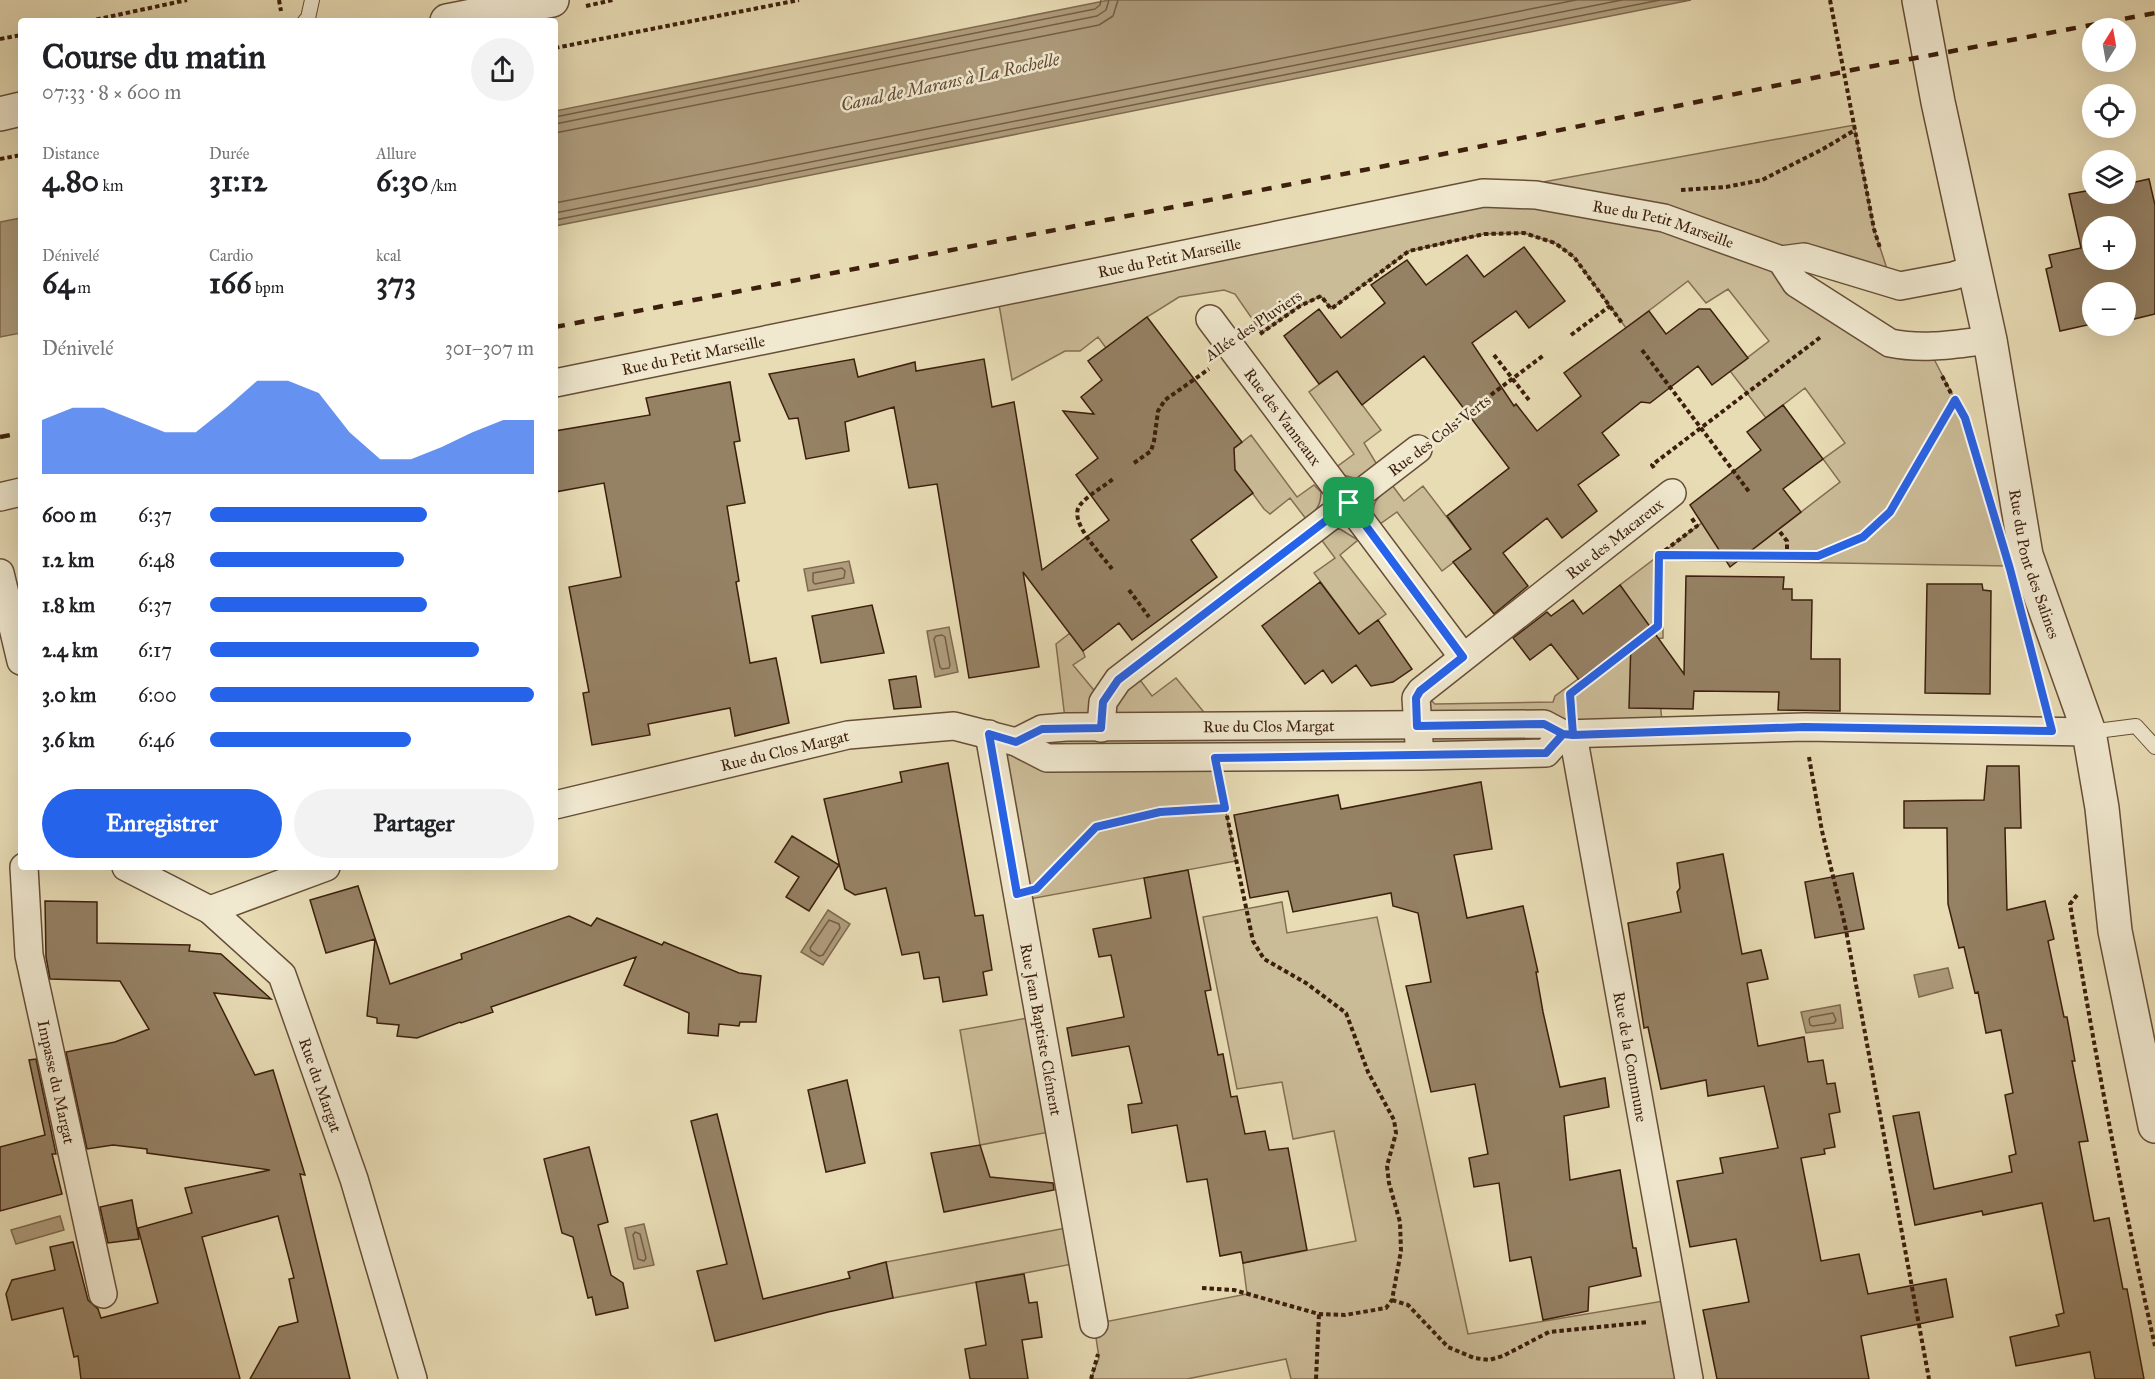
<!DOCTYPE html>
<html lang="fr">
<head>
<meta charset="utf-8">
<style>
	body { margin:0; font-family:"IM FELL Great Primer",serif; background:#f2f2f2; color:#202124; height:100vh; display:flex; flex-direction:column; font-size:22px; white-space:nowrap }
	* { box-sizing:border-box; margin:0 }
	p { font-size:20px; color:#757577 }
	.icon { flex:none; width:33px; height:33px; fill:none; stroke:currentColor; stroke-width:2; stroke-linecap:round; stroke-linejoin:round }
	.map { position:relative; flex:1; overflow:hidden }
	.side { position:absolute; left:18px; top:18px; width:540px; height:852px; display:flex; flex-direction:column; background:#fff; border-radius:6px; box-shadow:0 6px 24px #0002 }
	.side>* { flex:none }
	.needle { width:39px; rotate:11deg }
	.tools { position:absolute; left:2082px; top:18px; display:grid; gap:12px }
	.tools a { display:grid; place-items:center; width:54px; height:54px; border-radius:50%; background:#fff; box-shadow:0 6px 24px #0002; font-size:30px }
	.pin { position:absolute; display:grid; place-items:center; width:51px; height:51px; color:#fff; margin:-26px; border-radius:12px; box-shadow:0 3px 9px #0006 }
	.round { display:grid; place-items:center; flex:none; width:63px; height:63px; border-radius:32px; background:#f2f2f2 }
	.head { display:flex; align-items:center; justify-content:space-between; height:102px; padding:0 24px }
	h1 { font-size:33px; font-weight:700; line-height:45px }
	.stats { display:grid; grid-template-columns:repeat(3,1fr); gap:9px; height:102px; padding:6px 24px }
	.stats div { display:grid; align-content:center }
	.stats b { font-size:30px; font-weight:700 }
	.stats small { font-size:16px; font-weight:400 }
	.stats p { font-size:16px }
	.chart { height:168px; padding:12px 24px }
	.chart p { display:flex; justify-content:space-between }
	.chart svg { width:100%; height:108px; margin-top:6px; fill:#2563eb; opacity:.7 }
	.primary-button { display:flex; gap:12px; margin-top:auto; padding:12px 24px }
	.primary-button a { flex:1; height:69px; border-radius:36px; background:#2563eb; color:#fff; font-size:24px; font-weight:700; line-height:69px; text-align:center }
	.primary-button a+a { background:#f2f2f2; color:#202124 }
	ul { padding:0 24px; list-style:none; font-size:20px }
	li { display:grid; grid-template-columns:96px 72px 1fr; align-items:center; height:45px }
	li i { height:15px; border-radius:8px; background:#2563eb }
	.map>svg:first-child { display:block }
	.green { fill:#cbbc98; stroke:#846e52; stroke-width:1.5 }
	.water { fill:#ae9c7c; stroke:#806a4f; stroke-width:1.5 }
	.lines { fill:none; stroke-linecap:round; stroke-linejoin:round }
	.shore { stroke:#755e44; stroke-width:1.5 }
	.building { fill:#958164; stroke:#3c1f0c; stroke-width:1.5; fill-rule:evenodd }
	.service-casing { stroke:#674e36; stroke-width:16 }
	.minor-casing { stroke:#674e36; stroke-width:30 }
	.tertiary-casing { stroke:#674e36; stroke-width:36 }
	.path { stroke:#3c1f0c; stroke-width:4; stroke-dasharray:4.5 3; stroke-linecap:butt }
	.service { stroke:#f0e8cf; stroke-width:14 }
	.minor { stroke:#f0e8cf; stroke-width:27 }
	.tertiary { stroke:#f0e8cf; stroke-width:33 }
	.rail { stroke:#3c1f0c; stroke-width:4.5; stroke-dasharray:10 10; stroke-linecap:butt }
	.route-casing { stroke:#fff; stroke-width:12 }
	.route { stroke:#2563eb; stroke-width:8 }
	.labels { text-anchor:middle; stroke-width:5; stroke-linejoin:round; paint-order:stroke }
	.street-label { font-size:16px; fill:#3c1f0c; stroke:#f0e8cf }
	.water-label { font-size:18px; font-style:italic; fill:#644b33; stroke:#f0e8cf }
</style>
</head>
<body>
<div class="map">
<svg width="2155" height="1379" viewBox="0 0 2155 1379">
	<rect width="100%" height="100%" fill="#e8dcb5"/>
	<filter id="stains"><feTurbulence type="fractalNoise" baseFrequency=".00333" numOctaves="4"/><feColorMatrix values="0 0 0 0 .2 0 0 0 0 .09 0 0 0 0 .02 0 0 0 .5 -.17"/></filter>
	<radialGradient id="worn" r=".72"><stop offset=".6" stop-color="#630" stop-opacity="0"/><stop offset="1" stop-color="#630" stop-opacity=".3"/></radialGradient>
	<!-- green -->
	<path class="green" d="M1854,125L1874,229L1888,272L1804,257L1796,283L1930,347L1934,359L1965,419L2009,566L1663,560V638L1654,639L1663,732L1546,753L1215,759L1236,861L1019,901L989,734L1066,727L1056,644L1070,633L1083,651L1085,657L1073,665L1103,701L1131,668L1152,696L1176,678L1216,727L1417,726L1421,691L1435,704L1553,702L1555,696L1649,627L1620,585L1703,522L1757,546L1840,482L1823,459L1845,443L1805,388L1766,418L1730,371L1769,341L1728,289L1706,303L1688,281L1626,328L1574,257L1555,243L1524,233L1484,234L1409,251L1331,309L1321,296L1300,306L1262,333L1235,294L1224,290L1179,297L1147,317L1106,348L1098,337L1080,351H1065L1012,380L997,293L1483,193Z
		M1337,371L1381,430L1364,443L1379,468L1362,480L1343,475L1335,468L1354,454L1309,392Z
		M1251,435L1297,497L1314,485L1321,492C1321,506 1316,511 1306,519L1290,498L1270,514L1264,509L1225,456Z
		M1392,485L1404,501L1423,486L1471,549L1442,571L1397,512L1377,526C1368,505 1376,498 1392,485Z
		M1340,529L1358,540L1340,555L1386,614L1359,634L1314,573L1335,558L1320,538L1331,530Z
		M1282,902L1287,933L1377,917L1468,1334L1675,1299L1689,1379H1291L1286,1359L1187,1379H1091L1099,1358L1094,1324L1247,1294L1243,1263L1356,1241L1334,1131L1293,1139L1282,1082L1237,1089L1203,917Z
		M1039,1016L1060,1130L980,1145L960,1030Z
		M1077,1226L1083,1262L893,1298L886,1262Z"/>
	<!-- water -->
	<path class="water" d="M1109,0H1691L555,226V111Z
		M21,218V333L0,337V222Z
		M849,561L854,583L808,591L804,569Z
		M949,627L958,672L935,677L927,631Z
		M828,910L850,924L823,965L801,952Z
		M1948,968L1953,988L1919,997L1914,975Z
		M1840,1005L1843,1028L1806,1033L1801,1012Z
		M60,1216L64,1230L16,1244L11,1230Z
		M644,1224L654,1265L634,1269L625,1228Z"/>
	<g class="lines">
		<!-- shore -->
		<path class="shore" d="M555,117L1095,9L1100,5L1101,0
			M555,124L1097,16L1106,10L1109,0
			M555,133L1099,25L1113,16L1118,0
			M555,203L1576,0
			M555,213L1622,0
			M555,220L1660,0
			M842,568L845,571L844,578L815,584L813,582V573Z
			M942,635L945,637L950,665L949,668L942,669L940,667L934,639L936,636Z
			M829,920L839,924L840,928L823,955L819,956L811,951L810,948Z
			M1833,1013L1836,1020L1834,1023L1813,1026L1810,1025L1809,1019L1811,1017Z
			M635,1232L640,1234L646,1258L644,1261L638,1259L633,1235Z"/>
	</g>
	<!-- building -->
	<path class="building" d="M2149,179L2155,205V314L2126,321V292H2092V324L2060,331L2046,269L2052,267L2049,255L2081,248L2069,194L2092,190V194H2126V184ZM2092,226H2126V260H2092Z
		M1524,247L1565,301L1529,328L1516,311L1472,343L1514,406L1516,404L1537,431L1581,396L1564,373L1649,311L1666,334L1699,309H1710L1748,358L1712,385L1698,366L1650,403L1641,402L1602,433L1619,455L1578,485L1597,511L1562,538L1547,518L1503,553L1528,586L1494,614L1453,562L1471,549L1447,516L1509,468L1424,356L1362,405L1337,371L1319,384L1284,336L1319,309L1341,338L1385,303L1371,285L1407,260L1426,285L1467,255L1484,277Z
		M1147,317L1242,442L1234,448L1235,470L1253,493L1191,540L1217,577L1132,640L1119,623L1083,651L1023,572L1039,667L969,678L937,484L909,488L894,407L845,422L849,451L806,459L798,418L789,419L769,374L854,359L858,377L915,362L916,371L984,359L992,407L1014,402L1042,570L1109,520L1076,475L1098,458L1063,411L1094,414L1081,397L1102,380L1088,361Z
		M730,382L740,441L734,442L745,503L727,506L739,581L736,582L750,663L776,658L789,723L735,736L730,708L648,724L650,735L592,745L583,693L589,692L569,587L621,577L604,483L555,492V431L650,415L646,398Z
		M1783,405L1823,459L1783,489L1801,512L1730,567L1690,505L1761,450L1747,432Z
		M1686,576L1784,577L1783,589H1792V600H1812L1811,659H1840V711L1778,710L1779,692L1694,691L1693,709L1629,708L1631,641L1579,680L1551,644L1530,660L1513,638L1547,612L1551,616L1573,600L1583,614L1620,585L1684,674Z
		M1320,582L1359,634L1378,620L1412,669L1393,682L1371,686L1356,665L1332,683L1323,670L1305,684L1262,626Z
		M1927,584H1982L1983,590L1991,591L1990,694L1925,693Z
		M872,605L884,653L821,663L812,616Z
		M916,676L921,707L894,709L889,680Z
		M948,763L975,916L983,915L992,970L983,972L987,995L943,1002L939,977L924,979L919,952L902,955L886,888L855,895L845,889L824,799L902,782L900,772Z
		M1987,766H2019L2021,828H2005L2007,910L2045,901L2054,939L2048,941L2064,1017H2067L2075,1061H2072L2088,1141L2079,1142L2094,1221L2109,1218L2123,1289H2127L2144,1379H2095L2090,1352L2016,1366L2010,1337L2059,1326L2056,1315L2064,1313L2042,1203L1983,1215L1982,1211L1915,1225L1893,1116L1919,1112L1934,1189L2012,1172L2009,1156L2016,1154L2005,1095L2013,1093L2001,1030L1986,1033L1978,992L1975,993L1964,947L1959,948L1948,904L1947,828H1904V801L1984,800Z
		M1481,782L1492,849L1454,855L1467,918L1523,906L1538,972H1536L1543,1012L1560,1087L1605,1078L1609,1107L1564,1116L1570,1180L1620,1170L1633,1248H1636L1641,1276L1589,1287L1588,1311L1543,1320L1531,1257L1510,1261L1499,1183L1474,1187L1469,1158L1488,1154L1475,1084L1431,1092L1406,986L1431,982L1418,913L1393,906L1391,893L1293,912L1288,891L1250,898L1234,815L1338,795L1341,809Z
		M792,836L839,865L809,911L786,897L799,877L775,862Z
		M1723,854L1742,954L1761,950L1768,979L1747,983L1758,1046L1804,1037L1808,1062L1823,1060L1827,1084L1835,1083L1840,1112L1829,1114L1835,1147L1824,1149L1825,1154L1801,1158L1821,1261L1859,1254L1868,1294L1946,1279L1953,1317L1861,1336L1869,1379H1717L1703,1310L1749,1302L1736,1239L1690,1247L1677,1181L1723,1173L1720,1158L1778,1148L1764,1086L1708,1096L1706,1080L1661,1089L1648,1027L1644,1028L1628,923L1681,912L1677,892L1680,888L1677,863Z
		M1188,870L1211,990L1205,991L1218,1055L1223,1054L1231,1097L1237,1096L1245,1134L1265,1131L1269,1150L1288,1148L1307,1250L1243,1263L1241,1252L1220,1256L1207,1179L1187,1182L1177,1125L1132,1133L1128,1105L1142,1103L1129,1046L1072,1056L1067,1028L1124,1017L1111,955L1099,957L1093,929L1151,918L1144,878Z
		M1853,873L1864,929L1815,938L1805,882Z
		M358,886L390,984L462,959L461,954L569,916L591,926L597,918L662,945L664,942L739,973L761,976L756,1022H740L739,1026L719,1024L718,1036L688,1033L689,1013L624,985L636,957L491,1007L493,1012L461,1023L460,1022L417,1038L397,1036L399,1025L377,1023V1018L367,1016L375,939L326,953L310,900Z
		M45,901L97,902V943L190,945L189,951L221,954L271,999L214,993L255,1075L273,1070L305,1175L300,1174L350,1379H250L279,1327L298,1322L289,1279L294,1278L278,1216L202,1237L240,1379H81L78,1356L74,1357L63,1308L12,1320L6,1294L12,1280L55,1270L50,1247L73,1242L88,1300L98,1309L101,1318L158,1303L138,1228L192,1213L185,1188L270,1170L147,1153V1149L113,1145L87,1149L66,1052L115,1042L149,1029L120,981L50,979L46,957Z
		M36,1059L56,1154H52L62,1194L0,1211V1147L45,1135L29,1060Z
		M847,1080L865,1163L826,1172L808,1090Z
		M717,1114L763,1299L850,1278L848,1272L886,1262L893,1298L828,1312L715,1341L697,1271L727,1264L691,1121Z
		M980,1145L990,1177L1053,1183L1054,1190L944,1212L931,1153Z
		M589,1147L608,1222L598,1225L611,1275L623,1283L628,1308L596,1315L592,1297L588,1298L573,1237L562,1233L544,1159Z
		M132,1200L139,1239L108,1243L100,1207Z
		M1024,1274L1029,1303L1037,1302L1042,1337L1022,1340L1028,1379H970L965,1349L986,1345L976,1282Z"/>
	<g class="lines">
		<!-- service casing -->
		<g class="service-casing">
			<path id="service" d="M305,21L308,18L312,0
				M2089,732L2136,726L2155,747"/>
		</g>
		<!-- minor casing -->
		<g class="minor-casing">
			<g id="minor">
				<path d="M1781,260L1796,283L1890,343C1924,350 1956,344 1990,340"/>
				<path id="s1" d="M1210,319L1463,657"/>
				<path id="s2" d="M555,383L1483,193L1536,195L1664,218L1781,260L1804,257L1900,286L1953,276L1974,269"/>
				<path d="M0,497L21,492"/>
				<path d="M0,573L21,661"/>
				<path d="M1101,728L1103,702L1118,680L1418,449"/>
				<path id="s3" d="M989,734L1094,1324"/>
				<path id="s4" d="M1573,735L1689,1379"/>
				<path id="s5" d="M1016,742L1042,729L1066,727L1544,724L1563,734L1805,727L2089,732"/>
				<path id="s6" d="M1419,743L1416,698L1421,691L1672,493"/>
				<path id="s7" d="M555,805L848,735L954,726L1016,742L1047,758L1420,756L1546,753L1563,734"/>
				<path id="s8" d="M24,867L29,955L103,1294"/>
				<path id="s9" d="M126,867L210,910L282,975L354,1179L413,1379"/>
				<path d="M210,910L326,867"/>
			</g>
		</g>
		<!-- tertiary casing -->
		<g class="tertiary-casing">
			<g id="tertiary">
				<path id="s10" d="M1919,0L1938,102L1990,340L2026,555L2089,732L2102,808L2115,931L2155,1126"/>
				<path d="M447,21L552,0"/>
				<path d="M0,114L21,109"/>
			</g>
		</g>
		<!-- path -->
		<path class="path" d="M279,0L281,11
			M1830,0L1874,229L1880,248
			M586,6L613,0
			M89,21L187,0
			M0,39L21,35
			M555,48L799,0
			M0,159L21,155
			M1681,190L1726,187L1762,180L1823,149L1855,130
			M1260,334L1300,306L1321,296L1331,309L1409,251L1484,234L1524,233L1555,243L1574,257L1622,323
			M1571,335L1610,306
			M1642,350L1750,493
			M1494,355L1529,400
			M1942,376L1966,422
			M1443,431L1544,355
			M1134,463L1151,451L1154,441L1158,411L1165,400L1209,369
			M1654,468L1652,465L1822,336
			M1780,532L1787,541V557
			M1659,555L1818,556L1863,537L1890,512L1955,401
			M1659,555L1697,526L1691,517
			M1112,569C1103,556 1067,521 1080,505C1088,495 1103,487 1113,479
			M1129,590L1149,617
			M1570,704V694L1658,626L1659,555
			M1809,757L1822,831L1845,925L1929,1379
			M1046,880L1096,827L1160,812L1225,808
			M2077,895L2070,904C2095,1052 2122,1200 2155,1346
			M1202,1288L1234,1290L1319,1314L1345,1315L1386,1308L1392,1300L1401,1251L1400,1222L1389,1183L1387,1166L1396,1133L1394,1120L1368,1072L1346,1013L1306,983L1264,959L1253,941L1221,787
			M1392,1300L1408,1305L1448,1347L1474,1358L1489,1360L1503,1356L1549,1332L1648,1322
			M1091,1379L1098,1354
			M1316,1379L1319,1314"/>
		<!-- service -->
		<use href="#service" class="service"/>
		<!-- minor -->
		<use href="#minor" class="minor"/>
		<!-- tertiary -->
		<use href="#tertiary" class="tertiary"/>
		<!-- rail -->
		<path class="rail" d="M555,327L1395,164L1852,70L2155,13
			M0,437L21,433"/>
	</g>
	<g class="lines">
		<!-- route casing -->
		<g class="route-casing">
			<path id="route" d="M1349,503L1118,680L1103,702L1101,728L1042,729L1016,742L989,734L1017,894L1036,889L1096,827L1160,812L1225,808L1215,758L1546,753L1563,734L1573,735L1804,727L2052,731L2010,569L1965,418L1955,400L1890,512L1863,537L1818,556L1659,555L1658,626L1570,694L1573,735L1563,734L1544,724L1417,726L1416,698L1420,691L1463,657L1349,503"/>
		</g>
		<!-- route -->
		<use href="#route" class="route"/>
	</g>
	<g class="labels">
		<!-- street labels -->
		<g class="street-label">
			<text dy="6" stroke="none"><textPath href="#s2" startOffset="1131">Rue du Petit Marseille</textPath></text>
			<text dy="6" stroke="none"><textPath href="#s2" startOffset="627">Rue du Petit Marseille</textPath></text>
			<text transform="translate(1253 325) rotate(-34)" y="6">Allée des Pluviers</text>
			<text dy="6" stroke="none"><textPath href="#s2" startOffset="141">Rue du Petit Marseille</textPath></text>
			<text dy="6" stroke="none"><textPath href="#s1" startOffset="122">Rue des Vanneaux</textPath></text>
			<text transform="translate(1439 435) rotate(-37)" y="6">Rue des Cols-Verts</text>
			<text dy="6" stroke="none"><textPath href="#s6" startOffset="300">Rue des Macareux</textPath></text>
			<text dy="6" stroke="none"><textPath href="#s10" startOffset="576">Rue du Pont des Salines</textPath></text>
			<text dy="6" stroke="none"><textPath href="#s5" startOffset="256">Rue du Clos Margat</textPath></text>
			<text dy="6" stroke="none"><textPath href="#s7" startOffset="236">Rue du Clos Margat</textPath></text>
			<text dy="6" stroke="none"><textPath href="#s3" startOffset="300">Rue Jean Baptiste Clément</textPath></text>
			<text dy="6" stroke="none"><textPath href="#s4" startOffset="327">Rue de la Commune</textPath></text>
			<text dy="6" stroke="none"><textPath href="#s8" startOffset="218">Impasse du Margat</textPath></text>
			<text dy="6" stroke="none"><textPath href="#s9" startOffset="308">Rue du Margat</textPath></text>
		</g>
		<!-- water labels -->
		<g class="water-label">
			<text transform="translate(950 82) rotate(-12)" y="6">Canal de Marans à La Rochelle</text>
		</g>
	</g>
	<rect width="100%" height="100%" filter="url(#stains)"/>
	<rect width="100%" height="100%" fill="url(#worn)"/>
</svg>
<div class="tools">
<a><svg class="needle" viewBox="-14 -14 28 28"><path d="M0-13l5 13h-10z" fill="#e53935"/><path d="M0 13l5-13h-10z" fill="#757577"/></svg></a>
<a><svg class="icon" aria-label="locate" viewBox="0 0 24 24"><circle cx="12" cy="12" r="6"/><path d="M12 2v4M12 18v4M2 12h4M18 12h4"/></svg></a>
<a><svg class="icon" aria-label="layers" viewBox="0 0 24 24"><path d="M12 4l9 5-9 5-9-5zM3 14l9 5 9-5"/></svg></a>
<a>+</a>
<a>−</a>
</div>
<div class="pin" style="left:1349px;top:503px;background:#1e9e55"><svg class="icon" aria-label="arrive" viewBox="0 0 24 24"><path d="M6 21V4h12l-3 4 3 4H6"/></svg></div>
<section class="side">
<div class="head"><div><h1>Course du matin</h1><p>07:33 · 8 × 600 m</p></div><a class="round"><svg class="icon" aria-label="share" viewBox="0 0 24 24"><path d="M12 15V3M7 8l5-5 5 5M5 13v7h14v-7"/></svg></a></div>
<div class="stats">
<div><p>Distance</p><b>4.80<small> km</small></b></div>
<div><p>Durée</p><b>31:12</b></div>
<div><p>Allure</p><b>6:30<small> /km</small></b></div>
</div>
<div class="stats">
<div><p>Dénivelé</p><b>64<small> m</small></b></div>
<div><p>Cardio</p><b>166<small> bpm</small></b></div>
<div><p>kcal</p><b>373</b></div>
</div>
<div class="chart"><p><span>Dénivelé</span>301–307 m</p>
<svg viewBox="0 0 160 44" preserveAspectRatio="none"><path d="M0 44V22L10 17L20 17L30 22L40 27L50 27L60 17L70 6L80 6L90 11L100 27L110 38L120 38L130 33L140 27L150 22L160 22V44z"/></svg>
</div>
<ul>
<li><b>600 m</b>6:37<i style="width:67%"></i></li>
<li><b>1.2 km</b>6:48<i style="width:60%"></i></li>
<li><b>1.8 km</b>6:37<i style="width:67%"></i></li>
<li><b>2.4 km</b>6:17<i style="width:83%"></i></li>
<li><b>3.0 km</b>6:00<i style="width:100%"></i></li>
<li><b>3.6 km</b>6:46<i style="width:62%"></i></li>
</ul>
<div class="primary-button"><a>Enregistrer</a><a>Partager</a></div>
</section>
</div>
</body>
</html>
